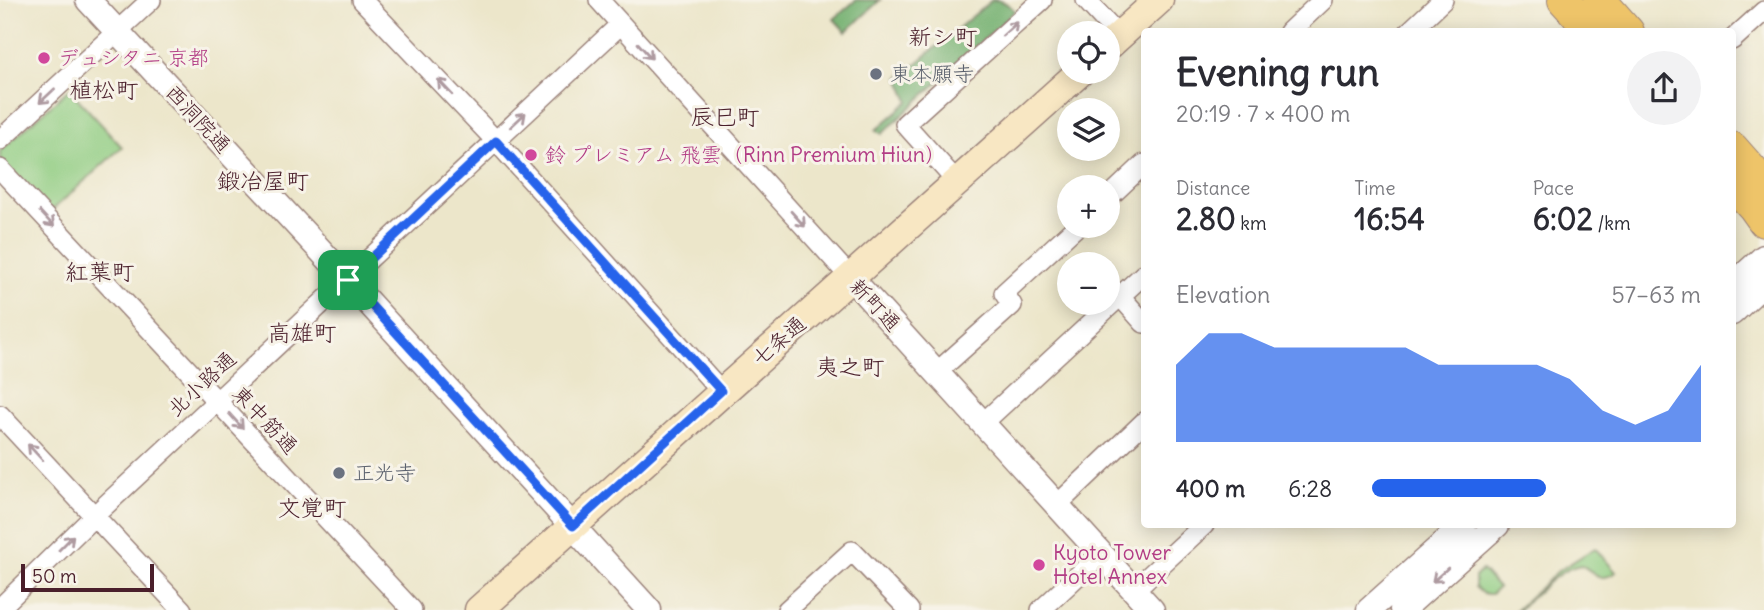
<!DOCTYPE html>
<html lang="en">
<head>
<meta charset="utf-8">
<style>
	body { margin:0; font-family:Delius,"Klee One",sans-serif; background:#f2f2f3; color:#2b2b33; height:100vh; display:flex; flex-direction:column; font-size:26px; white-space:nowrap }
	* { box-sizing:border-box; margin:0 }
	p { font-size:23px; color:#7c7c81 }
	.icon { flex:none; width:38px; height:38px; fill:none; stroke:currentColor; stroke-width:2; stroke-linecap:round; stroke-linejoin:round }
	.map { position:relative; flex:1; overflow:hidden }
	.drawer { position:absolute; left:1141px; top:28px; width:595px; height:500px; display:flex; flex-direction:column; background:#fff; border-radius:7px; box-shadow:0 4px 18px #0003 }
	.drawer>* { flex:none }
	.tools { position:absolute; left:1057px; top:21px; display:grid; gap:14px }
	.tools a { display:grid; place-items:center; width:63px; height:63px; border-radius:50%; background:#fff; box-shadow:0 4px 18px #0003; font-size:35px }
	.scale { position:absolute; left:21px; bottom:18px; width:133px; box-sizing:border-box; padding-left:7px; border:4px solid #4a1f2b; border-top:0; font-size:19px; line-height:24px; white-space:nowrap; color:#4a1f2b; -webkit-text-stroke:5px #f7f3e8; paint-order:stroke }
	.pin { position:absolute; display:grid; place-items:center; width:60px; height:60px; color:#fff; margin:-30px; border-radius:14px; box-shadow:0 4px 10px #0006 }
	.round { display:grid; place-items:center; flex:none; width:74px; height:74px; border-radius:37px; background:#f2f2f3 }
	.overview { display:flex; align-items:center; justify-content:space-between; height:119px; padding:0 35px }
	h1 { font-size:38px; font-weight:800; line-height:52px }
	.metrics { display:grid; grid-template-columns:repeat(3,1fr); gap:10px; height:119px; padding:7px 35px }
	.metrics div { display:grid; align-content:center }
	.metrics b { font-size:30px; font-weight:800 }
	.metrics small { font-size:19px; font-weight:400 }
	.metrics p { font-size:19px }
	.chart { height:196px; padding:14px 35px }
	.chart p { display:flex; justify-content:space-between }
	.chart svg { width:100%; height:126px; margin-top:7px; fill:#2563eb; opacity:.7 }
	ul { padding:0 35px; list-style:none; font-size:23px }
	li { display:grid; grid-template-columns:112px 84px 1fr; align-items:center; height:52px }
	li i { height:18px; border-radius:9px; background:#2563eb }
	.map>svg:first-child { display:block }
	.green { fill:#8fcc81; stroke:#6c7656; stroke-width:2 }
	.forest { fill:#73b06f; stroke:#5e684d; stroke-width:2 }
	.lines { fill:none; stroke-linecap:round; stroke-linejoin:round }
	.minor-casing { stroke:#9b827a; stroke-width:22 }
	.tertiary-casing { stroke:#9b827a; stroke-width:27 }
	.secondary-casing { stroke:#9b827a; stroke-width:31 }
	.primary-casing { stroke:#9b827a; stroke-width:34 }
	.minor { stroke:#fff; stroke-width:19 }
	.tertiary { stroke:#fff; stroke-width:24 }
	.secondary { stroke:#f8e7c3; stroke-width:28 }
	.primary { stroke:#eec469; stroke-width:32 }
	.oneway { stroke:#ae9aa0 }
	.route-casing { stroke:#fff; stroke-width:14 }
	.route { stroke:#2563eb; stroke-width:9 }
	.hotel-dot { fill:#d1479c; stroke:#f7f3e8; stroke-width:2.5 }
	.worship-dot { fill:#6b7280; stroke:#f7f3e8; stroke-width:2.5 }
	.labels { text-anchor:middle; stroke-width:6; stroke-linejoin:round; paint-order:stroke }
	.hotel-label { font-size:21px; fill:#b23c85; stroke:#f7f3e8; text-anchor:start }
	.worship-label { font-size:21px; fill:#5b616d; stroke:#f7f3e8; text-anchor:start }
	.street-label { font-size:21px; fill:#4a1f2b; stroke:#f7f3e8 }
	.neighbourhood-label { font-size:23px; fill:#4a1f2b; stroke:#f7f3e8 }
</style>
</head>
<body>
<div class="map">
<svg width="1764" height="610" viewBox="0 0 1764 610">
	<rect width="100%" height="100%" fill="#f7f3e8"/>
	<filter id="ink" filterUnits="userSpaceOnUse"><feTurbulence type="fractalNoise" baseFrequency=".0143" numOctaves="2"/><feDisplacementMap in="SourceGraphic" scale="14" xChannelSelector="R" yChannelSelector="G"/><feConvolveMatrix kernelMatrix="1 2 1 2 8 2 1 2 1" color-interpolation-filters="sRGB"/></filter>
	<filter id="wash" filterUnits="userSpaceOnUse"><feTurbulence type="fractalNoise" baseFrequency=".00686" numOctaves="4" result="noise"/><feDisplacementMap in="SourceGraphic" scale="28" xChannelSelector="R" yChannelSelector="G"/><feGaussianBlur stdDeviation="1.57" result="paint"/><feColorMatrix in="noise" values="0 0 0 0 0 0 0 0 0 0 0 0 0 0 0 0 0 1.4 0 .05"/><feComposite in="paint" operator="in"/></filter>
	<g filter="url(#wash)">
		<rect width="100%" height="100%" fill="#ece6ca"/>
		<!-- green -->
		<path class="green" d="M69,89L122,147L49,213L0,159V151Z
			M1595,548L1616,572C1599,584 1595,572 1581,565C1559,568 1535,595 1519,610H1516L1558,571Z
			M1482,570L1498,588L1491,594H1483L1475,587V577Z"/>
		<!-- forest -->
		<path class="forest" d="M856,0H880L846,32L834,19Z
			M992,0C1002,0 1008,3 1015,11L882,134L876,130L909,101L899,78Z"/>
	</g>
	<g filter="url(#ink)">
		<g class="lines">
			<!-- minor casing -->
			<g class="minor-casing">
				<path id="minor" d="M362,0L496,141L721,391
					M599,0L851,278
					M1086,0L1119,36
					M1289,32L1323,0
					M1409,32L1443,0
					M1732,40L1764,11
					M0,140L151,0
					M0,169L412,610
					M957,182L905,124L1042,0
					M1108,198L1144,164
					M1120,296L1144,323
					M937,372L1012,305L1004,293L1077,226
					M0,415L182,610
					M983,423L1144,274
					M1057,505L1144,422
					M1134,590L1204,525
					M0,608L94,516L621,24
					M787,610L852,551L909,610
					M1041,610L1101,554"/>
			</g>
			<!-- tertiary casing -->
			<g class="tertiary-casing">
				<path id="tertiary" d="M88,0L348,280L649,610
					M851,278L1152,610
					M1732,286L1764,257
					M1732,313L1764,283
					M1369,610L1464,525
					M1402,610L1497,525"/>
			</g>
			<!-- secondary casing -->
			<g class="secondary-casing">
				<path id="secondary" d="M1108,46L1159,0
					M479,610C678,430 880,252 1080,72"/>
			</g>
			<!-- primary casing -->
			<g class="primary-casing">
				<path id="primary" d="M1564,0L1593,32
					M1600,0L1628,32
					M1732,148L1764,184
					M1732,183L1754,207L1764,221"/>
			</g>
			<!-- minor -->
			<use href="#minor" class="minor"/>
			<!-- tertiary -->
			<use href="#tertiary" class="tertiary"/>
			<!-- secondary -->
			<use href="#secondary" class="secondary"/>
			<!-- primary -->
			<use href="#primary" class="primary"/>
		</g>
		<!-- one-way arrows -->
		<defs><path id="oneway-shaft" d="M-6 0H5M1.5-3L5.5 0L1.5 3" fill="none" stroke-width="1.6" stroke-linecap="round" stroke-linejoin="round" transform="scale(1.75)"/></defs>
		<g class="oneway">
			<use href="#oneway-shaft" transform="translate(1010 29) rotate(-42)"/>
			<use href="#oneway-shaft" transform="translate(645 51) rotate(48)"/>
			<use href="#oneway-shaft" transform="translate(445 87) rotate(-133)"/>
			<use href="#oneway-shaft" transform="translate(47 96) rotate(137)"/>
			<use href="#oneway-shaft" transform="translate(518 120) rotate(-43)"/>
			<use href="#oneway-shaft" transform="translate(47 219) rotate(47)"/>
			<use href="#oneway-shaft" transform="translate(798 219) rotate(48)"/>
			<use href="#oneway-shaft" transform="translate(236 421) rotate(48)"/>
			<use href="#oneway-shaft" transform="translate(35 452) rotate(-133)"/>
			<use href="#oneway-shaft" transform="translate(66 543) rotate(-45)"/>
			<use href="#oneway-shaft" transform="translate(1440 575) rotate(138)"/>
		</g>
	</g>
	<g class="lines" filter="url(#ink)">
		<!-- route casing -->
		<g class="route-casing">
			<path id="route" d="M496,141L721,391L573,526L348,280Z"/>
		</g>
		<!-- route -->
		<use href="#route" class="route"/>
	</g>
	<!-- markers -->
	<g class="hotel-dot">
		<circle cx="44" cy="58" r="7"/>
		<circle cx="531" cy="155" r="7"/>
		<circle cx="1039" cy="565" r="7"/>
	</g>
	<g class="worship-dot">
		<circle cx="876" cy="74" r="7"/>
		<circle cx="339" cy="473" r="7"/>
	</g>
	<g class="labels">
		<!-- hotel labels -->
		<g class="hotel-label">
			<text x="58" y="65">デュシタニ 京都</text>
			<text x="545" y="162">鈴 プレミアム 飛雲（Rinn Premium Hiun）</text>
			<text x="1053" y="560">Kyoto Tower<tspan x="1053" dy="24">Hotel Annex</tspan></text>
		</g>
		<!-- worship labels -->
		<g class="worship-label">
			<text x="890" y="81">東本願寺</text>
			<text x="353" y="480">正光寺</text>
		</g>
		<!-- street labels -->
		<g class="street-label">
			<text transform="translate(198 119) rotate(47)" y="7">西洞院通</text>
			<text transform="translate(875 305) rotate(47)" y="7">新町通</text>
			<text transform="translate(779 341) rotate(-41)" y="7">七条通</text>
			<text transform="translate(202 384) rotate(-43)" y="7">北小路通</text>
			<text transform="translate(265 420) rotate(47)" y="7">東中筋通</text>
		</g>
		<!-- neighbourhood labels -->
		<g class="neighbourhood-label">
			<text x="943" y="45">新シ町</text>
			<text x="104" y="98">植松町</text>
			<text x="725" y="125">辰巳町</text>
			<text x="263" y="189">鍛冶屋町</text>
			<text x="100" y="280">紅葉町</text>
			<text x="302" y="341">高雄町</text>
			<text x="850" y="375">夷之町</text>
			<text x="312" y="516">文覚町</text>
		</g>
	</g>
</svg>
<div class="tools">
<a><svg class="icon" aria-label="locate" viewBox="0 0 24 24"><circle cx="12" cy="12" r="6"/><path d="M12 2v4M12 18v4M2 12h4M18 12h4"/></svg></a>
<a><svg class="icon" aria-label="layers" viewBox="0 0 24 24"><path d="M12 4l9 5-9 5-9-5zM3 14l9 5 9-5"/></svg></a>
<a>+</a>
<a>−</a>
</div>
<div class="scale">50 m</div>
<div class="pin" style="left:348px;top:280px;background:#1e9e55"><svg class="icon" aria-label="arrive" viewBox="0 0 24 24"><path d="M6 21V4h12l-3 4 3 4H6"/></svg></div>
<section class="drawer">
<div class="overview"><div><h1>Evening run</h1><p>20:19 · 7 × 400 m</p></div><a class="round"><svg class="icon" aria-label="share" viewBox="0 0 24 24"><path d="M12 15V3M7 8l5-5 5 5M5 13v7h14v-7"/></svg></a></div>
<div class="metrics">
<div><p>Distance</p><b>2.80<small> km</small></b></div>
<div><p>Time</p><b>16:54</b></div>
<div><p>Pace</p><b>6:02<small> /km</small></b></div>
</div>
<div class="chart"><p><span>Elevation</span>57–63 m</p>
<svg viewBox="0 0 160 44" preserveAspectRatio="none"><path d="M0 44V17L10 6L20 6L30 11L40 11L50 11L60 11L70 11L80 17L90 17L100 17L110 17L120 22L130 33L140 38L150 33L160 17V44z"/></svg>
</div>
<ul>
<li><b>400 m</b>6:28<i style="width:53%"></i></li>
</ul>
</section>
</div>
</body>
</html>
